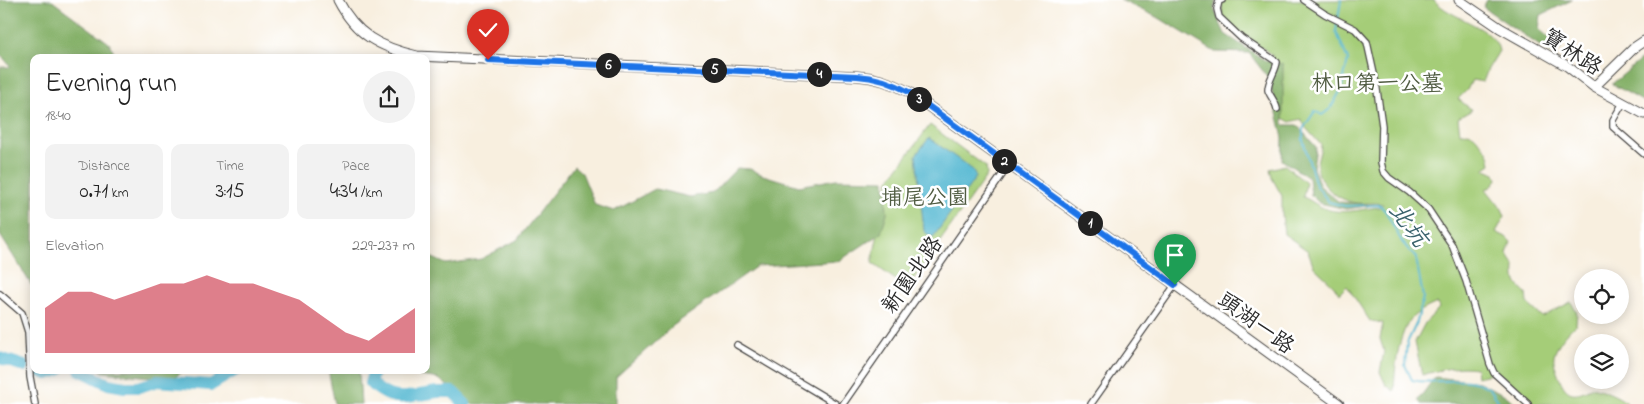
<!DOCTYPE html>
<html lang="en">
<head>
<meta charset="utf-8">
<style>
	body { margin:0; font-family:"Indie Flower","LXGW WenKai TC",sans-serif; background:#f2f2f2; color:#222; height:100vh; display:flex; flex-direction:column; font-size:19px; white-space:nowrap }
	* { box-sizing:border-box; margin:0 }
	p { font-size:16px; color:#767676 }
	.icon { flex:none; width:28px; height:28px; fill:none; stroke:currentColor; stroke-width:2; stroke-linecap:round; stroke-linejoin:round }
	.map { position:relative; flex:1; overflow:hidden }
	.details { position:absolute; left:30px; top:54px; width:400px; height:320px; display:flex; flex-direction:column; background:#fff; border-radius:10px; box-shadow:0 2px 12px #0003 }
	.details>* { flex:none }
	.tools { position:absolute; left:1574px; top:269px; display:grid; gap:10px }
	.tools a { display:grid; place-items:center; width:55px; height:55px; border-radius:50%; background:#fff; box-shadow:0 2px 12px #0003; font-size:25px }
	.pin { position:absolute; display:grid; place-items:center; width:42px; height:42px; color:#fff; margin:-51px -21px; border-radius:50% 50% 50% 0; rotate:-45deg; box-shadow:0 0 5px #0007 }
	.pin .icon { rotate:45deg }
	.km { position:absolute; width:25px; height:25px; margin:-12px; border-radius:50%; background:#222; color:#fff; font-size:14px; line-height:25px; text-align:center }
	.round { display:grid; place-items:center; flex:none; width:52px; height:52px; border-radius:26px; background:#f2f2f2 }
	.headline { display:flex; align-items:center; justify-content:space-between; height:85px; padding:0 15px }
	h1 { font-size:28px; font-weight:600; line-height:38px }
	.stats { display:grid; grid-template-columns:repeat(3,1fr); gap:8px; height:85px; padding:5px 15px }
	.stats div { display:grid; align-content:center; border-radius:10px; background:#f2f2f2; text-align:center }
	.stats b { font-size:21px; font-weight:600 }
	.stats small { font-size:14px; font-weight:400 }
	.stats p { font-size:14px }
	.chart { height:140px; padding:10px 15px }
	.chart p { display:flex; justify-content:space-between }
	.chart svg { width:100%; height:90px; margin-top:5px; fill:#d1495b; opacity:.7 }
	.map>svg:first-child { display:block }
	.green { fill:#a5cd78; stroke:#687c52 }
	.forest { fill:#84b068; stroke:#586e4a }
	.water { fill:#52b7d1; stroke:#3e717e }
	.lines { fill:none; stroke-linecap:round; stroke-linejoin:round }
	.stream { stroke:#52b7d1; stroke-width:2 }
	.river { stroke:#52b7d1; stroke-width:12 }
	.street-casing { stroke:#4a4846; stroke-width:8 }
	.secondary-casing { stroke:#4a4846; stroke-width:11 }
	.street { stroke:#fff; stroke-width:5.5 }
	.secondary { stroke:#fff; stroke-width:9 }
	.route-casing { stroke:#fff; stroke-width:10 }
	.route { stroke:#1a73e8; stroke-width:6 }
	.labels { text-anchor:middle; stroke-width:5; stroke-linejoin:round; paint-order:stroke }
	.street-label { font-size:22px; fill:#2b2b2b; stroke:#fff }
	.park-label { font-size:22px; fill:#505c42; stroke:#fff }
	.water-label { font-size:24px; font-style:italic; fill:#3b636d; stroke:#fff }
</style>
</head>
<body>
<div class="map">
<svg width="1644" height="404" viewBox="0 0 1644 404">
	<rect width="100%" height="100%" fill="#fff"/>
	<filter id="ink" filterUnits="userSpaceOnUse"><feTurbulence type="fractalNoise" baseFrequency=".02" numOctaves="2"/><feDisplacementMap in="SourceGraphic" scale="10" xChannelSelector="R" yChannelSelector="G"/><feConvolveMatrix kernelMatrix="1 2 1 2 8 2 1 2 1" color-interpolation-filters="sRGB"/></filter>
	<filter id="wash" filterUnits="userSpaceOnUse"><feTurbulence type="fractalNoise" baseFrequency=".0096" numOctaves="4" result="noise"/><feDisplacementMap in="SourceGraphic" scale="20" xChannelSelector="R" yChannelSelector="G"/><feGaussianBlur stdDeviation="1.12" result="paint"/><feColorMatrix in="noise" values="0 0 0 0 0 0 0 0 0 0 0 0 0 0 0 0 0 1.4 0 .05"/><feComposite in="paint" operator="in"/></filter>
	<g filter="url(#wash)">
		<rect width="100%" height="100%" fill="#f8efdf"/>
		<!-- green -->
		<path class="green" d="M1225,0H1434C1450,19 1495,26 1499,51L1488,69L1483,82L1472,80L1467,90L1458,99L1472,110L1458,118L1460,133C1476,133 1473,134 1483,146C1489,153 1489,154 1491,164L1484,169L1495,174L1498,178L1491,187L1486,189L1502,209L1505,216L1496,232L1506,237L1511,242L1507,254L1515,266C1514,280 1515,284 1526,293L1527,303L1542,317L1571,302L1577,313L1576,324C1567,333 1557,343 1554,356C1553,363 1556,367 1558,374C1565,395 1573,398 1592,387C1604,390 1616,395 1626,402L1627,404H1532L1505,378L1496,373L1477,377L1476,368C1457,365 1440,370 1422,375L1415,342L1425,323L1439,308L1437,303C1426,308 1414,313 1408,323C1397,342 1395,369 1394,391L1386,385L1380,372L1384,351L1380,339L1383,323L1370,321L1347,286L1339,294L1334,286L1314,267L1308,251L1284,234L1282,215V196L1272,178L1270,169L1285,165L1306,183L1303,197C1309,199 1315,204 1321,207C1341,216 1360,209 1380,207L1383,204C1374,202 1365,204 1356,203C1337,200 1317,184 1317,164C1317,158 1321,151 1321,145L1306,128L1301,119L1290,122L1281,117C1271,90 1268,85 1273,56L1264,49L1245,41L1223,20L1222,2Z
			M930,125L986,167L987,175L907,288L872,263L889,180Z"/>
		<!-- forest -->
		<path class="forest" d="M0,0H51L109,43L117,57L34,58V289L0,235V67H11L0,54Z
			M1120,0H1216L1214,9L1225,34L1266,61L1283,64V125H1297L1316,147L1313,168L1320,186L1339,202L1374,205L1346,209L1319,203L1311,195L1309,178L1282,160L1283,138L1269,79L1249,53L1215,52L1159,18Z
			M1487,0H1572L1541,15L1539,29L1561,49L1550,53L1483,7Z
			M1644,57V102L1612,84Z
			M574,166L582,173L595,205L614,211L655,189L690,197L713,193L737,168L750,169L763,175L799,186L836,179L885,180L887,213L881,233L839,261L757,266L674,325L616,377V404H471L439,379L385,370H426V255L446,264L481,259L517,240Z
			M100,370H185L172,379L103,372Z
			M328,370H359L361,404H335Z
			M1435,377L1479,382L1505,395L1516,404H1421L1418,400Z"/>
		<!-- water -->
		<path class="water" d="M929,138L973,170L976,177L934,236L931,237L924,231L916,155Z"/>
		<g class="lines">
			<!-- stream -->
			<path class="stream" d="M1341,0L1336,31L1348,60L1341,90L1330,109L1322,115L1315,111L1303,129V140L1316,185L1329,202L1345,206L1380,205L1386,212L1402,242L1416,258L1423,297L1417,322L1407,343L1405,365L1412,380C1438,386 1465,373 1489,388C1493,392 1497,399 1500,404"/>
			<!-- river -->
			<path class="river" d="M0,358L24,366
				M37,370L47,374L59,370
				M80,370L108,384L125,387H139L157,381L211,385L236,370
				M374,370L370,383C385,395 393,400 413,396
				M420,395L437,392H453L465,404"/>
		</g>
	</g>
	<g filter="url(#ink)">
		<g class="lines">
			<!-- street casing -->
			<g class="street-casing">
				<path id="street" d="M1222,0L1219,1L1217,9L1219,17L1241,38L1277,62C1276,71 1268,80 1268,90C1269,95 1276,102 1277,109
					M1304,0L1325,14L1355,29L1367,42L1376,83L1382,126L1381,162L1383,171L1389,178L1409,192L1428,209L1452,245L1466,281L1490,364L1494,373L1528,404
					M1623,103L1613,120V127L1644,154
					M0,294L22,313L28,332L30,377L35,404
					M737,345L836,404
					M843,404L1009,165
					M1091,404L1175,285"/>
			</g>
			<!-- secondary casing -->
			<g class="secondary-casing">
				<path id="secondary" d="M338,0C356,35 379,47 417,56L857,76C876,77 891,82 909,92L1339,404
					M1459,0L1500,28L1567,66L1594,87L1644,114
					M1594,87L1635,47L1644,41"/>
			</g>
			<!-- street -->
			<use href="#street" class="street"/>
			<!-- secondary -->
			<use href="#secondary" class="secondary"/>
		</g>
	</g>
	<g class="lines" filter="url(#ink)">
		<!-- route casing -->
		<g class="route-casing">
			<path id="route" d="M488,60L857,76C876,77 891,82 909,92L1175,285"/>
		</g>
		<!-- route -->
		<use href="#route" class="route"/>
	</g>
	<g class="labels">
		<!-- street labels -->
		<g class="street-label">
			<text transform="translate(1573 51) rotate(33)" y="8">寶林路</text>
			<text transform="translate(911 274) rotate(-55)" y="8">新園北路</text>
			<text transform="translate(1257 322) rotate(36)" y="8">頭湖一路</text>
		</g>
		<!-- park labels -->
		<g class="park-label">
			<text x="1377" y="90">林口第一公墓</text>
			<text x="925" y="204">埔尾公園</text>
		</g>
		<!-- water labels -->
		<g class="water-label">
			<text transform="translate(1409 224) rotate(54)" y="8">北坑</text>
		</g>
	</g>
</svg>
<div class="tools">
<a><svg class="icon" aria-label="locate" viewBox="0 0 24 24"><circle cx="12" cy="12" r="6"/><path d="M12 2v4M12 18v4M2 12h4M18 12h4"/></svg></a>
<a><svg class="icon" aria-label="layers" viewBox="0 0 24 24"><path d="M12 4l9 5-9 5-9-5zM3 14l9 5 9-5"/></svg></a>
</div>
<div class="pin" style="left:1175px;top:285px;background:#1e9e55"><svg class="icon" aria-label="arrive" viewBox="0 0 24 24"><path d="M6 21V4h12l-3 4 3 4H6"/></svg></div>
<div class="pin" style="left:488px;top:60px;background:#d93025"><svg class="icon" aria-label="check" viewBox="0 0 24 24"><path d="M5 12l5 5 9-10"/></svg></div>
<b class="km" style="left:1090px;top:223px">1</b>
<b class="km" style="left:1004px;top:161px">2</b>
<b class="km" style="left:919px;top:99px">3</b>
<b class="km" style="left:819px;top:74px">4</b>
<b class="km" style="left:714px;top:70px">5</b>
<b class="km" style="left:608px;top:65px">6</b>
<section class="details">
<div class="headline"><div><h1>Evening run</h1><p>18:40</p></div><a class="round"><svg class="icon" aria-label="share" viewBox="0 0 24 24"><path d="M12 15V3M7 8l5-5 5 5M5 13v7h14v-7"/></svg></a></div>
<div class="stats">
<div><p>Distance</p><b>0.71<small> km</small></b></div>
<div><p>Time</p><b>3:15</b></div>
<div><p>Pace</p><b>4:34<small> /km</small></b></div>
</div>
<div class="chart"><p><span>Elevation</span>229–237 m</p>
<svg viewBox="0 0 160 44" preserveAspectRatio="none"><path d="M0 44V22L10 14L20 14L30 18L40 14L50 10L60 10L70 6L80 10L90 10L100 14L110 18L120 26L130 34L140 38L150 30L160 22V44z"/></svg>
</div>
</section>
</div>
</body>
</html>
